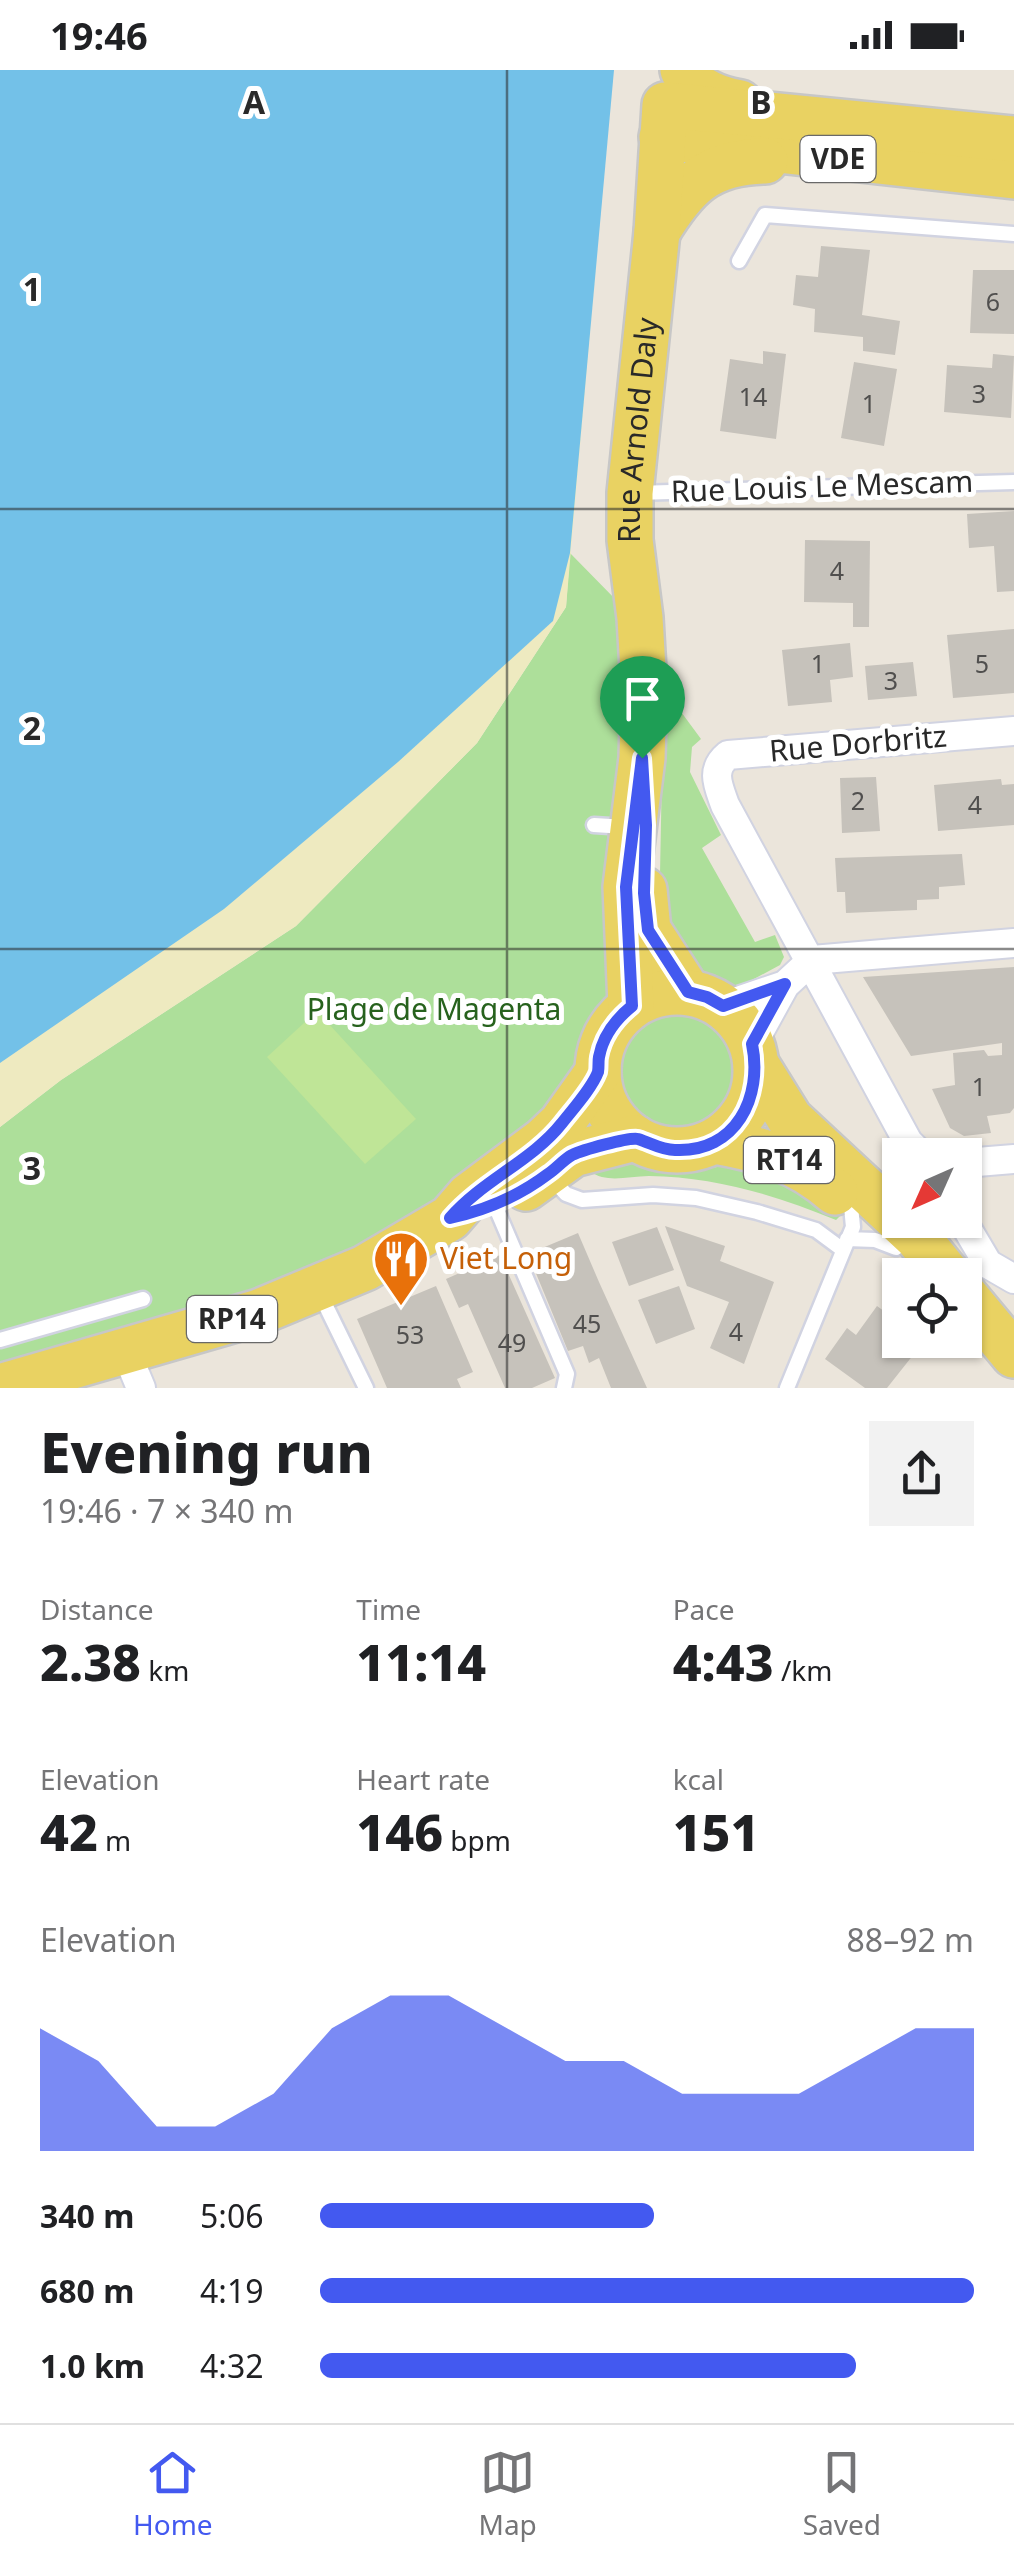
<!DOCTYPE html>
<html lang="en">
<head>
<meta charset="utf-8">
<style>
	body { margin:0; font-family:"Noto Sans",sans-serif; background:#f2f2f2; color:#202124; height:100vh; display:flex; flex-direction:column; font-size:38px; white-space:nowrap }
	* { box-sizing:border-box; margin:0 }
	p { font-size:32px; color:#757577 }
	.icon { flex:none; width:55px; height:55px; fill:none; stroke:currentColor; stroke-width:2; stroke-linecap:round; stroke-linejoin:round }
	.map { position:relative; height:1318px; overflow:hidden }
	.panel { display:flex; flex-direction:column; background:#fff; flex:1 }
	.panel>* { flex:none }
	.needle { width:65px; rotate:225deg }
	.buttons { position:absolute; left:882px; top:1068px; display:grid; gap:20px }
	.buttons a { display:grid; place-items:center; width:100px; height:100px; border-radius:0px; background:#fff; box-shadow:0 2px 8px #0004; font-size:50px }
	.pin { position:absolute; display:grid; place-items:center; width:85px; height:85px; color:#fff; margin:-102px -42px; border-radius:50% 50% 50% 0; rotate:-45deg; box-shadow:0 0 10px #0007 }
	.pin .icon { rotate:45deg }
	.round { display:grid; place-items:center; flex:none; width:105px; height:105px; border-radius:0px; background:#f2f2f2 }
	.head { display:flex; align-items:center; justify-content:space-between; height:170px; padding:0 40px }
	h1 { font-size:55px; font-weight:800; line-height:75px }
	.figures { display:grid; grid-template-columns:repeat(3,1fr); gap:15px; height:170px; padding:10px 40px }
	.figures div { display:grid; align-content:center }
	.figures b { font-size:50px; font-weight:800 }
	.figures small { font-size:28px; font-weight:400 }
	.figures p { font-size:28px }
	.chart { height:280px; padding:20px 40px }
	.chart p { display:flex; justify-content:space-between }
	.chart svg { width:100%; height:180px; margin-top:10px; fill:#4359f0; opacity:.7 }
	ul { padding:0 40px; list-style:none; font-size:32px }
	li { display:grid; grid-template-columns:160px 120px 1fr; align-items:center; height:75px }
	li i { height:25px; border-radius:12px; background:#4359f0 }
	.status { display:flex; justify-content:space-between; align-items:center; height:70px; padding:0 50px; background:#fff; direction:ltr }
	.status svg { height:28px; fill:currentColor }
	.tab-bar { display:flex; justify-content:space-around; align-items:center; height:140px; border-top:2px solid #e0e0e0; background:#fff; font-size:28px; color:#757577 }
	.tab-bar a { display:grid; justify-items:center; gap:5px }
	.tab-bar .selected { color:#4359f0 }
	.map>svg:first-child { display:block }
	.green { fill:#addf9a }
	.sand { fill:#eeeac0 }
	.pitch { fill:#bfe597 }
	.water { fill:#73c1e8 }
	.building { fill:#c6c2bb }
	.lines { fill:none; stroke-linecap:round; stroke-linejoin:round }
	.lane-casing { stroke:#d1d3e1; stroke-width:19 }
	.street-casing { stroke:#d1d3e1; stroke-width:32 }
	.primary-casing { stroke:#c7c7c7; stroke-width:50 }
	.lane { stroke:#fff; stroke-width:14 }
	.street { stroke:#fff; stroke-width:28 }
	.primary { stroke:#e9d262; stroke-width:45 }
	.route-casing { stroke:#fff; stroke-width:20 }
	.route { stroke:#4359f0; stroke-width:12 }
	.grid { fill:none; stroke:#292929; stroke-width:2.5; stroke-opacity:0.55 }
	.labels { text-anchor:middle; stroke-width:10; stroke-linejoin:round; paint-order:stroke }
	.number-label { font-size:25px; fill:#504f4e }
	.shield { fill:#fff; stroke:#696969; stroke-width:2.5 }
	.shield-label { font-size:28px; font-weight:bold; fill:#292929 }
	.street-label { font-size:30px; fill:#292929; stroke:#fff }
	.park-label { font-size:30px; fill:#27621d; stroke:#fff }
	.food-label { font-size:30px; fill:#c56008; stroke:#fff; text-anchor:start }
	.grid-label { font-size:32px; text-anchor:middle; font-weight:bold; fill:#292929; stroke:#fff; stroke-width:10; stroke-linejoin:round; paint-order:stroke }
</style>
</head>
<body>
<div class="status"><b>19:46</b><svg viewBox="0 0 49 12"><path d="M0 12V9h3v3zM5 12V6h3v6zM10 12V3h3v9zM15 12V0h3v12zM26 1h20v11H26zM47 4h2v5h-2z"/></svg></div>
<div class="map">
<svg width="1014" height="1318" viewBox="0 0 1014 1318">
	<rect width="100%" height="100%" fill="#ebe5db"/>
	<!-- green -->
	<path class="green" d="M570,483L620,534L624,628L611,917L568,1025L461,1121L311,1203L0,1297V1057L61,1010L296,856L477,673L566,537Z
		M676,635L701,669L692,677L690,702L721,765L702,778L755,872L775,865L784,887L780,895L739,917L686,893L663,854L660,804L663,648Z
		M617 1002a60 60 0 1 1 120 0a60 60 0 1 1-120 0Z
		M620,1091L663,1100L693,1101L741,1093L838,1135L841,1145L836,1150C775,1125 715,1107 649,1106C627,1106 608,1114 589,1101Z"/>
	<!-- sand -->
	<path class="sand" d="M596,192L566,537L477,673L296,856L61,1010L0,1057V739Z"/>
	<!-- pitch -->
	<path class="pitch" d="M317,941L416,1049L365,1094L267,987Z"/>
	<!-- water -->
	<path class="water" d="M0,0H614L570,483L553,551L398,692L224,839L0,993Z"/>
	<!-- building -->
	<path class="building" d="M821,176L870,180L862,245L900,251L895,285L863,281V267L814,262L815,239L793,235L796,205L818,207Z
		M973,200H1014V264L970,263Z
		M763,281L786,284L776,369L720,361L730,289L763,294Z
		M993,284L1014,286L1011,348L944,342L947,295L992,298Z
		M854,292L897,299L884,376L841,368Z
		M1014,441V521L997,522L994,476L969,478L967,444Z
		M805,470L870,471L869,557H853V533L804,532Z
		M1014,559V623L953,628L947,565Z
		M850,573L853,607L830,610L832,632L788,636L782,580Z
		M913,592L917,626L868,630L865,596Z
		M876,707L880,761L842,763L840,708Z
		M1001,709L1002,715L1014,714V755L938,761L934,715Z
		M962,784L965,815L939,817V829L917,830V840L846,843L845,822H837L835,788Z
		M1014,897V1038L1010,1043L987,1046L991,1063L964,1066L950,1058L932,1019L955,1015L953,983L984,980L988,986L1002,985V973L911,986L863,907Z
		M665,1156L725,1176L720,1191L774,1212L744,1294L710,1278L729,1232L687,1216Z
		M657,1157L674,1200L629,1216L612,1172Z
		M578,1163L599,1212L647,1318H611L599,1288L589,1293L583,1276L568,1281L528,1184Z
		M500,1185L555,1308L532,1318H505L468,1234L459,1238L446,1209Z
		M436,1216L473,1302L457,1309L461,1318H387L357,1249Z
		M679,1216L695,1259L656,1274L638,1230Z
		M877,1236L900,1253V1270H925L887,1318H865L825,1289L847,1258L856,1265Z"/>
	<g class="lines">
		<!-- lane casing -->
		<g class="lane-casing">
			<path id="lane" d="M739,191L765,145L1014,164
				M636,423L1014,412
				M594,755L626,757
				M549,1106L566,1124L582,1130L653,1125L696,1128L757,1142L816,1160L843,1180
				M488,1119L567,1304L564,1318
				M847,1169L875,1170L896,1178
				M320,1224L366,1318
				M0,1270L143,1229
				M787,1318L853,1157L851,1136"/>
		</g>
		<!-- street casing -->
		<g class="street-casing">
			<path id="street" d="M812,890L1014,873
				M723,936L785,915
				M752,975L785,915L812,890
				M921,1085L908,1072L725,735C718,715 710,700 728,685L1014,661
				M965,1093L1014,1089
				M962,1150L988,1194L1014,1209
				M126,1282L141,1318"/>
		</g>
		<!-- primary casing -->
		<g class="primary-casing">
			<g id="primary">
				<path d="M683,0C695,21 717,29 740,33"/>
				<path d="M662,67L1014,106"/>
				<path d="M657,162C685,116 707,92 765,91"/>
				<path d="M644,820L648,860L688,922"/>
				<circle cx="677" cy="1001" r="79"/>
				<path id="s1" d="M631,936L626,817L642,688L644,617L640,548L630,470V423L657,162L665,35L1014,69"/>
				<path d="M757,996L790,1049L917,1167L948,1205"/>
				<path d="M715,1071C761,1079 799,1090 835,1122"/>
				<path d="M526,1118L573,1084L635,1068"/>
				<path d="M965,1226L1014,1285"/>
				<path d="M0,1317L259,1242L365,1198L450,1148L469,1126L544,1070L561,1054L598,1002"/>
			</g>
		</g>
		<!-- lane -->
		<use href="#lane" class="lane"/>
		<!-- street -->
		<use href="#street" class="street"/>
		<!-- primary -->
		<use href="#primary" class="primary"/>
	</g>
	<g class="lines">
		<!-- route casing -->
		<g class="route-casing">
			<path id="route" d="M642,688L646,755L644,823L648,860L688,922L707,927L723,936L785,914L752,974C763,1027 736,1083 675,1080C661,1080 651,1073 638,1069C629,1067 582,1080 572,1085C563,1090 556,1099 548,1104C519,1126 486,1140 450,1148C483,1110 532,1091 562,1053C573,1039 592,1018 598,1002C599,997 598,992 599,987C603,965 616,949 632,936L626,817Z"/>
		</g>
		<!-- route -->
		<use href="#route" class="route"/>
	</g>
	<!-- grid -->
	<path class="grid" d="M507,0V1318M0,439H1014M0,879H1014"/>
	<!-- icons -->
	<defs>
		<g id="restaurant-pin" transform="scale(2.875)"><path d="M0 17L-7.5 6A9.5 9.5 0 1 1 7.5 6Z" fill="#e8710a" stroke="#fff"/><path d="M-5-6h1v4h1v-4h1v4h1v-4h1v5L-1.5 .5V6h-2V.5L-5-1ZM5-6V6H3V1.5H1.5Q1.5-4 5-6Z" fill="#fff"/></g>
	</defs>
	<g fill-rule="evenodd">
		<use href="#restaurant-pin" x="401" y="1189"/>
	</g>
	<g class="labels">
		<!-- number labels -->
		<g class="number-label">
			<text x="993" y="241">6</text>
			<text x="979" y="333">3</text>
			<text x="753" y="336">14</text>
			<text x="869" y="343">1</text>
			<text x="837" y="510">4</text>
			<text x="818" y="603">1</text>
			<text x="982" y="603">5</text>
			<text x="891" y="620">3</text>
			<text x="858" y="740">2</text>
			<text x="975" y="744">4</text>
			<text x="979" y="1026">1</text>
			<text x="587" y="1263">45</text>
			<text x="736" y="1271">4</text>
			<text x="410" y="1274">53</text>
			<text x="512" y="1282">49</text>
		</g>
		<!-- shield labels -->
		<g class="shield">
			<rect x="800.5" y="66" width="75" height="46" rx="8"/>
			<rect x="744" y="1067" width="90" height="46" rx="8"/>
			<rect x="187" y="1226" width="90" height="46" rx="8"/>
		</g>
		<g class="shield-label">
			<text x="838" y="99">VDE</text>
			<text x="789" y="1100">RT14</text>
			<text x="232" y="1259">RP14</text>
		</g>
		<!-- street labels -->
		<g class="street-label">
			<text dy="10" stroke="none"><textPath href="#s1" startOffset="578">Rue Arnold Daly</textPath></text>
			<text transform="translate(822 417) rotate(-2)" y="10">Rue Louis Le Mescam</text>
			<text transform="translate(858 674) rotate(-5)" y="10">Rue Dorbritz</text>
		</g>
		<!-- park labels -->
		<g class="park-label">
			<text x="434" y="950">Plage de Magenta</text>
		</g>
		<!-- food labels -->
		<g class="food-label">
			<text x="440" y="1199">Viet Long</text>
		</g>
	</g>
	<g class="grid-label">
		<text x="254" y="44">A</text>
		<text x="761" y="44">B</text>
		<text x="32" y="231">1</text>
		<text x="32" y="670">2</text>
		<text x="32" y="1110">3</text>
	</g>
</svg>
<div class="buttons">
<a><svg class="needle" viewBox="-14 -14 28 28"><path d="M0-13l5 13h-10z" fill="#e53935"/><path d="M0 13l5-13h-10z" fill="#757577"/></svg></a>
<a><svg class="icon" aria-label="locate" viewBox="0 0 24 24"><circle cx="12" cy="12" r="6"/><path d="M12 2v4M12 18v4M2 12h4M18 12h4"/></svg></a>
</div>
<div class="pin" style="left:642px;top:688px;background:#1e9e55"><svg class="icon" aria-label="arrive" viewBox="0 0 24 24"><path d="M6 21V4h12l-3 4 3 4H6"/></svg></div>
</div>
<section class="panel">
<div class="head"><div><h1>Evening run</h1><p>19:46 · 7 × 340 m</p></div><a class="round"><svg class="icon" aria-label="share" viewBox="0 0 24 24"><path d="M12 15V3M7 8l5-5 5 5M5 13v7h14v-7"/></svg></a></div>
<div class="figures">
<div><p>Distance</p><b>2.38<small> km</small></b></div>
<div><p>Time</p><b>11:14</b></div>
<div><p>Pace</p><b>4:43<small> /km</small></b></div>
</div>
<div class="figures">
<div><p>Elevation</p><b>42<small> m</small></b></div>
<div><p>Heart rate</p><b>146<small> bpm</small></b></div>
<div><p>kcal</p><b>151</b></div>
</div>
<div class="chart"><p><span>Elevation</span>88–92 m</p>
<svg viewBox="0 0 160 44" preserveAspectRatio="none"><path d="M0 44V14L10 22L20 38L30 38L40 30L50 14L60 6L70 6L80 14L90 22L100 22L110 30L120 30L130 30L140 22L150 14L160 14V44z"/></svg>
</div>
<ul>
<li><b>340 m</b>5:06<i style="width:51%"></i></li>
<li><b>680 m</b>4:19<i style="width:100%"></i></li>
<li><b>1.0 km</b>4:32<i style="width:82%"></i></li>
</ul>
</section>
<nav class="tab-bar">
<a class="selected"><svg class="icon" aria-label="home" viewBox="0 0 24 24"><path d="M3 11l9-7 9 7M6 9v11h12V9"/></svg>Home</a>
<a><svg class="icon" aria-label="map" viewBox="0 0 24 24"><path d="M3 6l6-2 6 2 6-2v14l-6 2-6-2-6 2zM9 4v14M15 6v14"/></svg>Map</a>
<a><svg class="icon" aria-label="saved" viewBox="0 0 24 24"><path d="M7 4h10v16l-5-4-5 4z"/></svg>Saved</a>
</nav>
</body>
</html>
